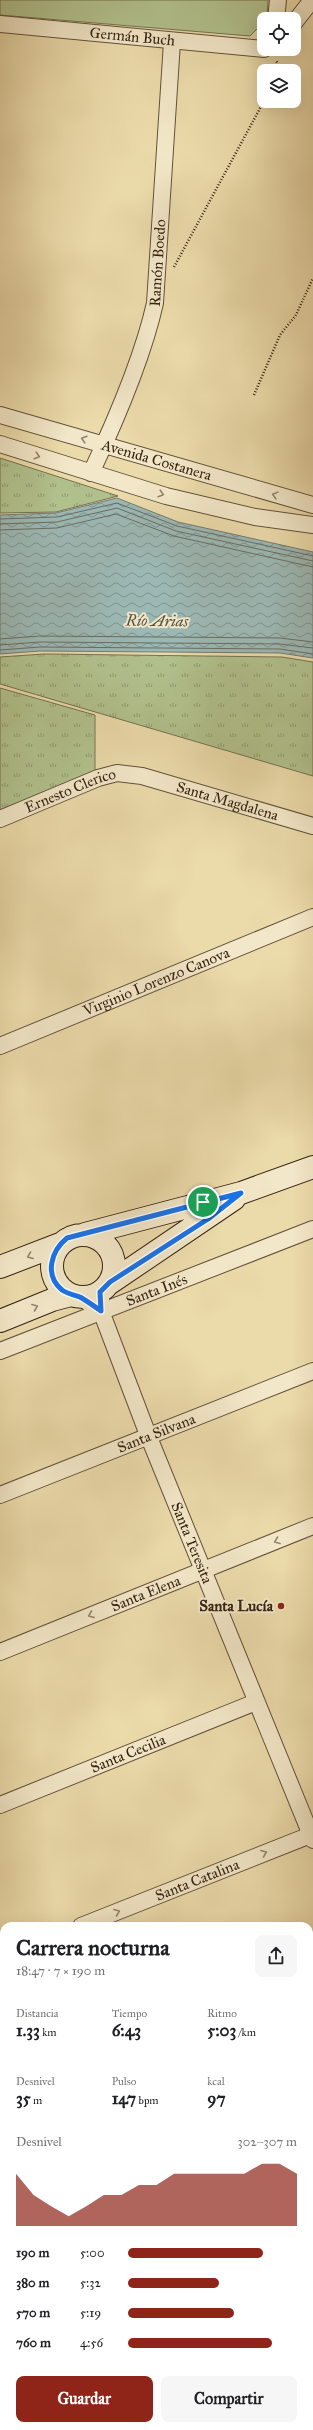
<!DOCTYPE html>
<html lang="es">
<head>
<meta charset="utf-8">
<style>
	body { margin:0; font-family:"IM FELL Great Primer",serif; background:#f6f6f6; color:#202124; height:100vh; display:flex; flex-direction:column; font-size:15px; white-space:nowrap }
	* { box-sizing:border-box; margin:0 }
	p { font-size:13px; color:#757577 }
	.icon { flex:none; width:22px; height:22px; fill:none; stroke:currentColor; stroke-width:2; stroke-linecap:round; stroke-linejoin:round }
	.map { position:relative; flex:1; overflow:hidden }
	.sheet { position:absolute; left:0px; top:1922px; width:313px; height:508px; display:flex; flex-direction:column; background:#fff; border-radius:12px 12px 0 0; box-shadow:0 4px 16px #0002 }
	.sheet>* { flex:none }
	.controls { position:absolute; left:257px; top:12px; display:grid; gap:8px }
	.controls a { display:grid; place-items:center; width:44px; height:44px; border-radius:8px; background:#fff; box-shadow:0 4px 16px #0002; font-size:20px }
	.pin { position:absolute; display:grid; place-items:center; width:34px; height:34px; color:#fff; margin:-17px; border:2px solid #fff; border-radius:50%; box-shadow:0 1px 4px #0007 }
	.round { display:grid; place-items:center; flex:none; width:42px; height:42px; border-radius:8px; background:#f6f6f6 }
	.overview { display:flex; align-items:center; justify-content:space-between; height:68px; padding:0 16px }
	h1 { font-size:22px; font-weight:700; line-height:30px }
	.figures { display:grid; grid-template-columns:repeat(3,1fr); gap:6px; height:68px; padding:4px 16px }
	.figures div { display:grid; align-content:center }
	.figures b { font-size:17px; font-weight:700 }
	.figures small { font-size:11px; font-weight:400 }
	.figures p { font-size:11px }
	.chart { height:112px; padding:8px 16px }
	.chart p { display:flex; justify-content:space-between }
	.chart svg { width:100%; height:72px; margin-top:4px; fill:#8f2418; opacity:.7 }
	.button { display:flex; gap:8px; margin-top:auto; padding:8px 16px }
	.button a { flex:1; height:46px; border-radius:8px; background:#8f2418; color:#fff; font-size:16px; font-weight:700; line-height:46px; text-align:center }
	.button a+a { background:#f6f6f6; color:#202124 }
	ul { padding:0 16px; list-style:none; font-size:13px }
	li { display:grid; grid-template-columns:64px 48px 1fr; align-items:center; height:30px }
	li i { height:10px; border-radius:5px; background:#8f2418 }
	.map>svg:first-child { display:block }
	.grass { fill:url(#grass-tufts); stroke:#747250 }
	.pitch { fill:#b1c18d; stroke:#747250 }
	.water { fill:url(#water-waves); stroke:#737c73 }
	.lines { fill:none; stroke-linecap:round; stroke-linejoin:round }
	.shore { stroke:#696e63; stroke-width:1 }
	.minor-casing { stroke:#635138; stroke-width:18 }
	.tertiary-casing { stroke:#635138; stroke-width:22 }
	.secondary-casing { stroke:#362312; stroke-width:24 }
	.path { stroke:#362312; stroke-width:2.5; stroke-dasharray:1 2; stroke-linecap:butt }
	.minor { stroke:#f2e7c8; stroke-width:16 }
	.tertiary { stroke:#f2e7c8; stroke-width:20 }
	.secondary { stroke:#f2e7c8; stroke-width:22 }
	.oneway { stroke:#94856d }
	.route-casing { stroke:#fff; stroke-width:8 }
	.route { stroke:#1a73e8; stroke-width:5 }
	.poi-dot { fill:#8f2418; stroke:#f2e7c8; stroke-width:1.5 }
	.labels { text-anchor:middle; stroke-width:4; stroke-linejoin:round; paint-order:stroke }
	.street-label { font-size:15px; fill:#362312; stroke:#f2e7c8 }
	.poi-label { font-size:15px; font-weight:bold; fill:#362312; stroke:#f2e7c8; text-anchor:end }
	.water-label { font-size:16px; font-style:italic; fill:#555043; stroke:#f2e7c8 }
</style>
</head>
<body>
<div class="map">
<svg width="313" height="2430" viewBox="0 0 313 2430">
	<defs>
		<pattern id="grass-tufts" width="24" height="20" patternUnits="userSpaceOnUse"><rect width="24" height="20" fill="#b1c18d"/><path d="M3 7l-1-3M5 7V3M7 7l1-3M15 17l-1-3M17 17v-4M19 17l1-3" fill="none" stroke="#919c72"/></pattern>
		<pattern id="water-waves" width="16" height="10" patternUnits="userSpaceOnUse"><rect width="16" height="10" fill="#9cb8b4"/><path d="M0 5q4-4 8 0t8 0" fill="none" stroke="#809591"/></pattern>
	</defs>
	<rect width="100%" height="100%" fill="#ebdaaa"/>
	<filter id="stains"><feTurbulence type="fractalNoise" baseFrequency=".005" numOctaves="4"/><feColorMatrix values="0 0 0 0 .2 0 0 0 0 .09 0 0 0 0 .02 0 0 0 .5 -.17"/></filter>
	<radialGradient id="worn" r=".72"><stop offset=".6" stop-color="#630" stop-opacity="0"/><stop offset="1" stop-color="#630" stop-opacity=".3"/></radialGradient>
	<!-- grass -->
	<path class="grass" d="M0,458L118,496L56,512L0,513Z
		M44,654L282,657L313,662V776L0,684V657Z
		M0,688L95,715V773L0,810Z
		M313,2142V2169L309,2172V2143Z"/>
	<!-- pitch -->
	<path class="pitch" d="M0,0H268L267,19H264V22L250,36L0,15Z"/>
	<!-- water -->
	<path class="water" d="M117,498L178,522L313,552V658L280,653L40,651L0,654V515L56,513Z"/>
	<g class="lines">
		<!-- shore -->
		<path class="shore" d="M0,519L57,517L117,503L177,526L313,556
			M0,524L57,522L117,508L176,531L313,561
			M0,530L57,528L116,514L174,536L313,567
			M0,639L40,636L280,638L313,642
			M0,645L40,642L280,644L313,648
			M0,650L40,647L280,649L313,654"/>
		<!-- minor casing -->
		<g class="minor-casing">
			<g id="minor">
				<path d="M276,19L278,0"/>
				<path d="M294,23L312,0"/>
				<path id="s1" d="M0,24L264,49"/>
				<path id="s2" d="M0,415L313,505"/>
				<path d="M0,444L166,496L255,517L313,525"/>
				<path id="s3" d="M91,473C115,422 143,357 155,303L172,42"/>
				<path id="s4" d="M0,819L98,778L117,773L142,776L313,826"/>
				<path id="s5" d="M0,1046L313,917"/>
				<path id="s6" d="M101,1292V1311L148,1435L313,1840"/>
				<path d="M80,1297L101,1311"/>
				<path id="s7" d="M0,1351L313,1229"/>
				<path id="s8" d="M0,1495L313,1371"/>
				<path id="s9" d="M0,1652L313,1526"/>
				<path id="s10" d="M0,1805L256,1702"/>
				<path id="s11" d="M81,1926L313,1834"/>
				<path d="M0,1958L4,1957"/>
				<path d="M309,1991L313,1989"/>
				<path d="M0,2066L4,2076"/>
				<path d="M0,2113L4,2111"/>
				<path d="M309,2128L313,2127"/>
				<path d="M0,2144L4,2146"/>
			</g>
		</g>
		<!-- tertiary casing -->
		<g class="tertiary-casing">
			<path id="tertiary" d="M309,2193L313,2191
				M0,2310L4,2312
				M0,2337L4,2339"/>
		</g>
		<!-- secondary casing -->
		<g class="secondary-casing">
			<path id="secondary" d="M85,1234L241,1193L313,1167
				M52 1266a31 31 0 1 1 62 0a31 31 0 1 1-62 0Z
				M0,1267L60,1244
				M110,1283L234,1199
				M0,1321L52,1300L71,1295"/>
		</g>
		<!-- path -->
		<path class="path" d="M276,71L278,65L276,60
			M174,267L264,101
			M254,395L280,335L296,315L313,278"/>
		<!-- minor -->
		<use href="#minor" class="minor"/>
		<!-- tertiary -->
		<use href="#tertiary" class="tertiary"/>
		<!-- secondary -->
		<use href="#secondary" class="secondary"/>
	</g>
	<!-- one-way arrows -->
	<defs><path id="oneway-chevron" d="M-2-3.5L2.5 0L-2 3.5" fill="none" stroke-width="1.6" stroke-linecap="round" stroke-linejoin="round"/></defs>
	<g class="oneway">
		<use href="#oneway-chevron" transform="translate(84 439) rotate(-164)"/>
		<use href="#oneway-chevron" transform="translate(37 456) rotate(17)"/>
		<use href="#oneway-chevron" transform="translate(161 494) rotate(17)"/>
		<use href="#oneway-chevron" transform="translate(275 495) rotate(-165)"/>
		<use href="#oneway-chevron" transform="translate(30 1256) rotate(159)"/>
		<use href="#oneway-chevron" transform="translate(35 1307) rotate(-22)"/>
		<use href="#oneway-chevron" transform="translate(277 1541) rotate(159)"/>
		<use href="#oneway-chevron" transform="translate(91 1615) rotate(158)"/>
		<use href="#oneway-chevron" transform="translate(264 1853) rotate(-22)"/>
		<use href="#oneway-chevron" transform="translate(117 1912) rotate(-22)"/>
	</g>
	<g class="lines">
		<!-- route casing -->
		<g class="route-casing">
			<path id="route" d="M241,1193L208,1219L110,1282L100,1292L101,1311C94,1306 87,1301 80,1297C74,1295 68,1294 62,1290C44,1275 51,1251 67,1238Z"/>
		</g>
		<!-- route -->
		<use href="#route" class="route"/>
	</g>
	<!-- markers -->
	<circle class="poi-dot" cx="281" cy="1606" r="4"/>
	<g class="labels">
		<!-- street labels -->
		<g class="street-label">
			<text dy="5" stroke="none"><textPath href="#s1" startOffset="133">Germán Buch</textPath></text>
			<text dy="5" stroke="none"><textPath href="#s3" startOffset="222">Ramón Boedo</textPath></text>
			<text dy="5" stroke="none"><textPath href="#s2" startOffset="163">Avenida Costanera</textPath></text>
			<text dy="5" stroke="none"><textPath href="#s4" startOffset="76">Ernesto Clerico</textPath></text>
			<text dy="5" stroke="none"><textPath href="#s4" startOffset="240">Santa Magdalena</textPath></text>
			<text dy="5" stroke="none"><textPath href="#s5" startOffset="169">Virginio Lorenzo Canova</textPath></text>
			<text dy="5" stroke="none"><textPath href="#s7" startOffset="168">Santa Inés</textPath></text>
			<text dy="5" stroke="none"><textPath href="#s8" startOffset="168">Santa Silvana</textPath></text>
			<text dy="5" stroke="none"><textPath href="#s6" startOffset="268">Santa Teresita</textPath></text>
			<text dy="5" stroke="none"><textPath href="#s9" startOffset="157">Santa Elena</textPath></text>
			<text dy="5" stroke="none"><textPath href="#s10" startOffset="138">Santa Cecilia</textPath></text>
			<text dy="5" stroke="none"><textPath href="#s11" startOffset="125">Santa Catalina</textPath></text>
		</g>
		<!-- poi labels -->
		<g class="poi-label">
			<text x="273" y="1611">Santa Lucía</text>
		</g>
		<!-- water labels -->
		<g class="water-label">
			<text transform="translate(157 620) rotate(1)" y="6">Río Arias</text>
		</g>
	</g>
	<rect width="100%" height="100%" filter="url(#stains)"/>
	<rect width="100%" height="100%" fill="url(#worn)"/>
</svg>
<div class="controls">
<a><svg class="icon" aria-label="locate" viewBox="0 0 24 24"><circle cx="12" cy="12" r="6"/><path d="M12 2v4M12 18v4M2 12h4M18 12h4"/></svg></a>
<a><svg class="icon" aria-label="layers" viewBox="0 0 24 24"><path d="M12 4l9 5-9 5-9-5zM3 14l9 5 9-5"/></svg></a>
</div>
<div class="pin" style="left:203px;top:1202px;background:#1e9e55"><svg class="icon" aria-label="arrive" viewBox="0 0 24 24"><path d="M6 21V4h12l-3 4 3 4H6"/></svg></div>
<section class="sheet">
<div class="overview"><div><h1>Carrera nocturna</h1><p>18:47 · 7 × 190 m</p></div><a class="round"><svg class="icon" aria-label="share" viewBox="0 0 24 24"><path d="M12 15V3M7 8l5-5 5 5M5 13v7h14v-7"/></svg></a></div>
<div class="figures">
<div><p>Distancia</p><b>1.33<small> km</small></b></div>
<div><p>Tiempo</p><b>6:43</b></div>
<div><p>Ritmo</p><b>5:03<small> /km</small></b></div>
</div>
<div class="figures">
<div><p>Desnivel</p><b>35<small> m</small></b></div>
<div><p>Pulso</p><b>147<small> bpm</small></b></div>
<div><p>kcal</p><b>97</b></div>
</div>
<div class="chart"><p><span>Desnivel</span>302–307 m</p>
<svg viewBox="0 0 160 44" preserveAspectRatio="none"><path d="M0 44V12L10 25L20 32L30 38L40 32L50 25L60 25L70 19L80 19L90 12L100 12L110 12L120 12L130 12L140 6L150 6L160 12V44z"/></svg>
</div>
<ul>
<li><b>190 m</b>5:00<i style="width:80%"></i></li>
<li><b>380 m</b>5:32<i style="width:54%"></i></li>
<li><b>570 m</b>5:19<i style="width:63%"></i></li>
<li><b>760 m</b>4:56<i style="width:85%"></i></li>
</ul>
<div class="button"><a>Guardar</a><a>Compartir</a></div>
</section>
</div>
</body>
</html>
